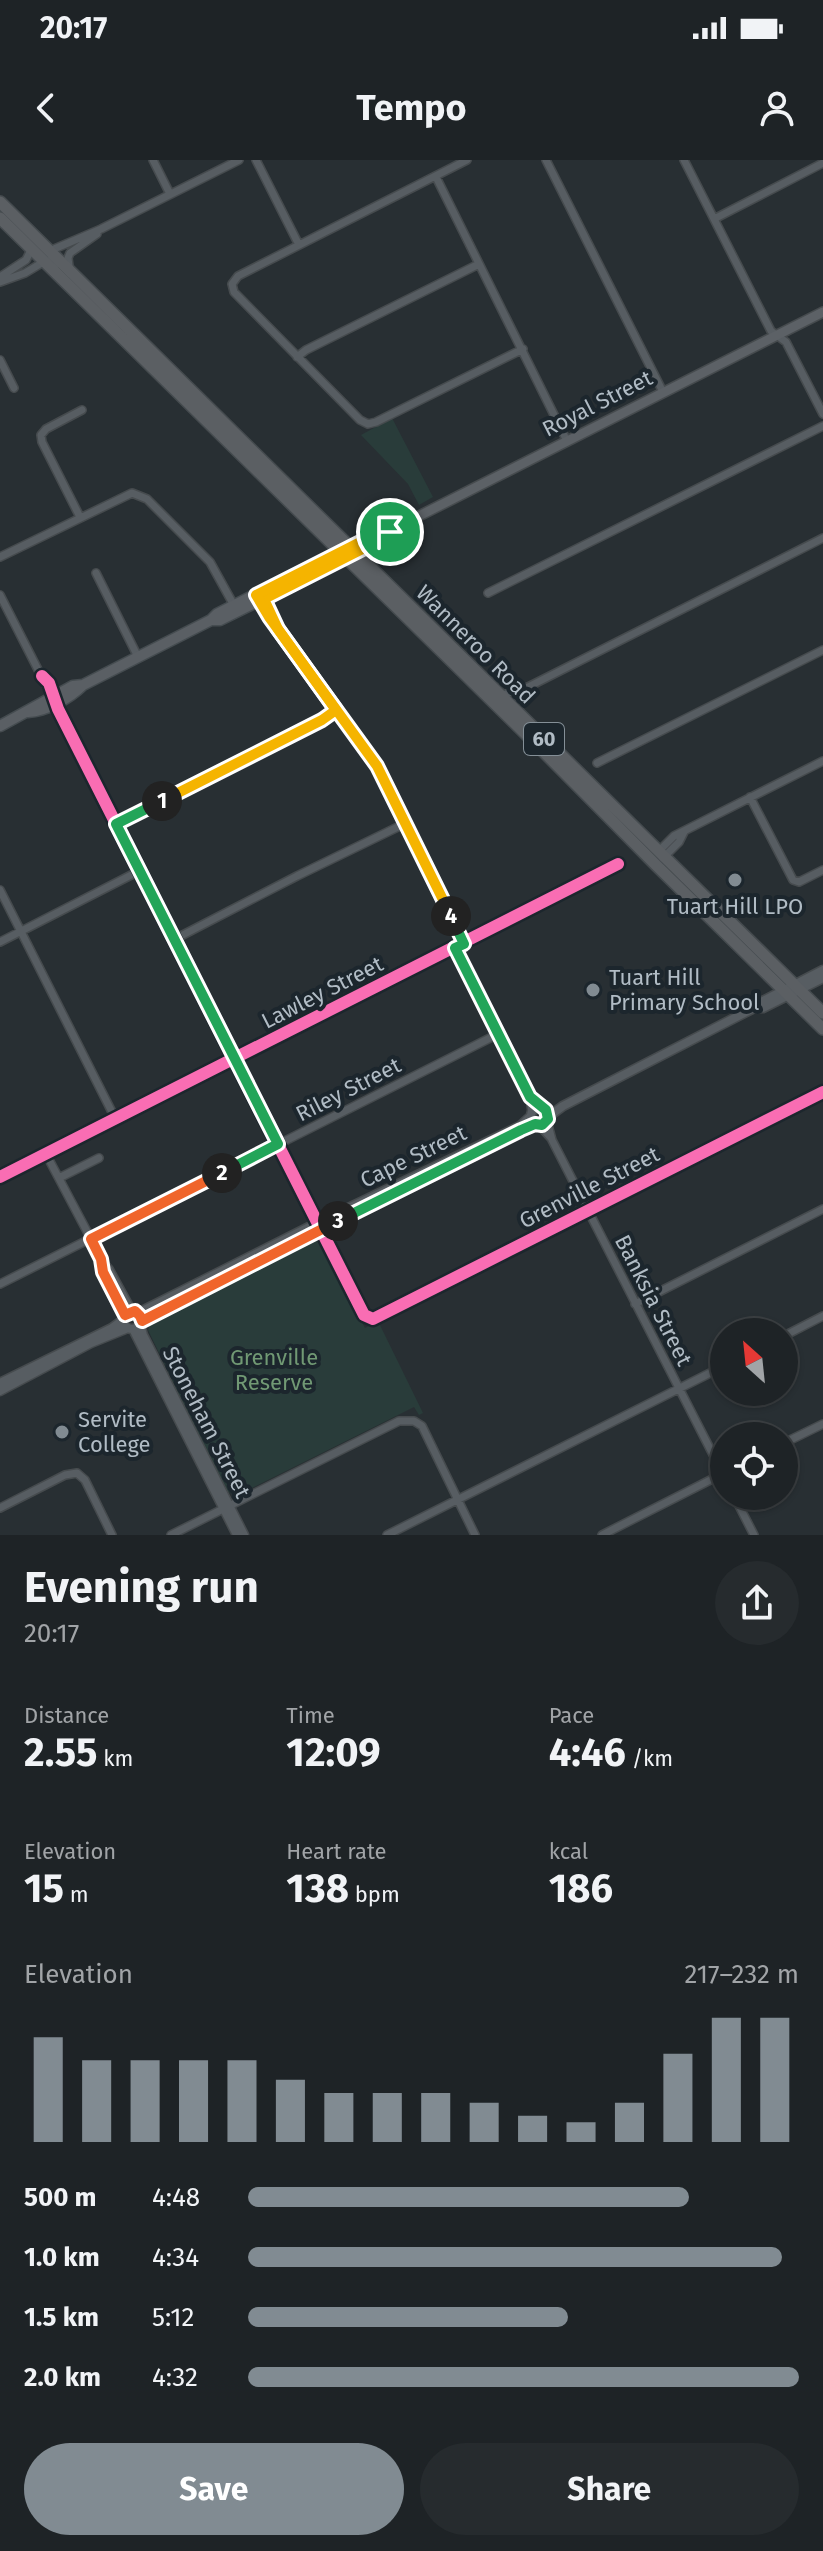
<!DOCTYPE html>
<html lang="en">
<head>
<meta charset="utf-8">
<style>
	body { margin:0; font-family:"Fira Sans",sans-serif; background:#262b2e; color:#f1f3f6; height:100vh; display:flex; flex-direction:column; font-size:30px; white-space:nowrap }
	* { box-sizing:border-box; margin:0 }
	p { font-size:26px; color:#a1a4a7 }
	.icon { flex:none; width:44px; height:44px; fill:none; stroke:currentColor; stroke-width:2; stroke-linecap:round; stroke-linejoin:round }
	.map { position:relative; height:1375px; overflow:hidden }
	.side { display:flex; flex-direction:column; background:#1e2326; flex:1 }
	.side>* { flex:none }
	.needle { width:52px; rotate:333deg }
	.buttons { position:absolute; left:710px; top:1158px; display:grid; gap:16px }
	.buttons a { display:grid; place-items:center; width:88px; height:88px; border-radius:50%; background:#1e2326; box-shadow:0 2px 6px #0004,0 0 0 2px #3c4043; font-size:40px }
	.pin { position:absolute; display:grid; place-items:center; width:68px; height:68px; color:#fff; margin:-34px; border:4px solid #fff; border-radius:50%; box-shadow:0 2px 8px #0007 }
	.km { position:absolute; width:40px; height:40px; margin:-20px; border-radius:50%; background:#222; color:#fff; font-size:22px; line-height:40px; text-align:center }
	.round { display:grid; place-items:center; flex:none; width:84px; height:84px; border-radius:42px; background:#262b2e }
	.overview { display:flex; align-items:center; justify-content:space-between; height:136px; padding:0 24px }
	h1 { font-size:44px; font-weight:700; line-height:60px }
	.figures { display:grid; grid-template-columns:repeat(3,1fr); gap:12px; height:136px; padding:8px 24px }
	.figures div { display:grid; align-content:center }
	.figures b { font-size:40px; font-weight:700 }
	.figures small { font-size:22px; font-weight:400 }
	.figures p { font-size:22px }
	.chart { height:224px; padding:16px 24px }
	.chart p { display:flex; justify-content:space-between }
	.chart svg { width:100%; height:144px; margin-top:8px; stroke:#818b92; stroke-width:6 }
	.action { display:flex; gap:16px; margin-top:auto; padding:16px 24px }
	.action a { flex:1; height:92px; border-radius:48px; background:#818b92; color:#fff; font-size:32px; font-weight:700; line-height:92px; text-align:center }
	.action a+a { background:#262b2e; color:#f1f3f6 }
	ul { padding:0 24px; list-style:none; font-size:26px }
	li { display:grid; grid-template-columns:128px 96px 1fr; align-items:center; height:60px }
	li i { height:20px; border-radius:10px; background:#818b92 }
	.status { display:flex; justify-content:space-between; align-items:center; height:56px; padding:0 40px; background:#1e2326; direction:ltr }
	.status svg { height:22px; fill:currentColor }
	header { display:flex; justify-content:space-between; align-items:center; height:104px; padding:0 24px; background:#1e2326; font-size:36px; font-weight:700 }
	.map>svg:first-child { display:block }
	.green { fill:#293c3a }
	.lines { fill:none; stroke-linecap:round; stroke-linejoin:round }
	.minor-casing { stroke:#464b4e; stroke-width:10 }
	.tertiary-casing { stroke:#464b4e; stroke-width:11 }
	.secondary-casing { stroke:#464b4e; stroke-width:12 }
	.primary-casing { stroke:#454c50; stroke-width:13 }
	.trunk-casing { stroke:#454b4f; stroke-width:14 }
	.minor { stroke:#575d62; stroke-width:7 }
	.tertiary { stroke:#575d62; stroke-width:8 }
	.secondary { stroke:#5c6166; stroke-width:9 }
	.primary { stroke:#5a5f64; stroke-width:10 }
	.trunk { stroke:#5b5f63; stroke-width:11 }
	.cycleway-casing { stroke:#1c262d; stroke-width:17 }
	.cycleway { stroke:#f96db3; stroke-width:12 }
	.split-1-casing { stroke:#fff; stroke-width:16 }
	.split-2-casing { stroke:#fff; stroke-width:16 }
	.split-3-casing { stroke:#fff; stroke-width:16 }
	.split-4-casing { stroke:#fff; stroke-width:16 }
	.split-5-casing { stroke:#fff; stroke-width:16 }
	.split-1 { stroke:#f5b400; stroke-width:10 }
	.split-2 { stroke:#22a559; stroke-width:10 }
	.split-3 { stroke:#f0652b; stroke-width:10 }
	.split-4 { stroke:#22a559; stroke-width:10 }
	.split-5 { stroke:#f5b400; stroke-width:10 }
	.poi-dot { fill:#818b92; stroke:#1c262d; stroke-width:3 }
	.labels { text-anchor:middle; stroke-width:8; stroke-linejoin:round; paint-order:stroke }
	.shield { fill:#1c262d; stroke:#848f97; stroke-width:2 }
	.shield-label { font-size:20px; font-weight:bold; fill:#b1bcc5 }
	.street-label { font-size:22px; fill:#b1bcc5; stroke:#1c262d }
	.poi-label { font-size:22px; fill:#b1bcc5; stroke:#1c262d; text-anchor:start }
	.park-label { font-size:22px; fill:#719974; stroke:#1c262d }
</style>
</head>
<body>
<div class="status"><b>20:17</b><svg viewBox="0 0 49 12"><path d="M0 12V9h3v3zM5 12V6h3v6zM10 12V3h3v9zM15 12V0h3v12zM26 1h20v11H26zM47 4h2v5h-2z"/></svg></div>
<header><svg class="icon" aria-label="back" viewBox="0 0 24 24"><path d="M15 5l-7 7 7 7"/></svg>Tempo<svg class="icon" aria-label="person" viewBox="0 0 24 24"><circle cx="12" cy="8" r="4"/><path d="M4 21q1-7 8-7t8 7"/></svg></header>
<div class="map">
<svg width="823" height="1375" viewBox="0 0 823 1375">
	<rect width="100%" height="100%" fill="#282f33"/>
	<!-- green -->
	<path class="green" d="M392,258L433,337L419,345L408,324L361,275Z
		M316,1080L321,1082L365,1168L378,1161L423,1253L419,1255L414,1247L236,1336L225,1330L148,1170L150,1163Z"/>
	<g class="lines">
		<!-- minor casing -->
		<g class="minor-casing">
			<path id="minor" d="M153,0L170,34
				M256,0L299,85
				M467,0L238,116L232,124L234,132L360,260L368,264L376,262L523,189
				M546,0L663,232
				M684,0L771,171L786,182L823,254
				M436,17L567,281
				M714,59L823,3
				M69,106L68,98L70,93L97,74
				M56,112L51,95L54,89L101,69L239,0
				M0,117L26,100L32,88
				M0,122L25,113L45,101
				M297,197L306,190L479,104
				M0,200L14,228
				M80,357L42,282L41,275L46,269L82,250
				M0,397L132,333L147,339L210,402L236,449
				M96,413L138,497
				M488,433L823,266
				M0,435L54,541
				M259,440L377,606L464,784
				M42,516L49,523L58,549L364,1155L373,1159L823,932
				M500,536L528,527L823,378
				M597,603L823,490
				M750,637L793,720L799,722L823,710
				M116,664L322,560L336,550
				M658,692L674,676L823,601
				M663,698L679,682L684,672
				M0,730L115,958
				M175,779L297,716L406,663
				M0,782L141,710
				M455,788L530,937L532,952
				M530,937L540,947
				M547,961L552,980L724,1316
				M539,965L551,978
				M46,994L91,1079L101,1099L103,1112L125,1155
				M0,1017L618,704
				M59,1018L99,998
				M102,1101L109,1109L132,1151
				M0,1124L498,874
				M635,1144L823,1049
				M784,1176L823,1156
				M784,1283L823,1264
				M734,1336L754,1375
				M0,1348L65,1315L77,1313L85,1320L112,1375
				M171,1375L399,1261H414L422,1266L475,1375
				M387,1375L724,1206
				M602,1375L724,1313"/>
		</g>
		<!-- tertiary casing -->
		<g class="tertiary-casing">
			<path id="tertiary" d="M754,848H763L823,818
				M531 956a9 9 0 1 1 18 0a9 9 0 1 1-18 0Z
				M548,957L563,946L754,848L759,843L823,810
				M123 1160a9 9 0 1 1 18 0a9 9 0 1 1-18 0Z
				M138,1153L317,1063L520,966L531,956
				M142,1161L535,964
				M140,1165L143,1175L244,1375
				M133,1169L237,1375
				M0,1223L112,1168L123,1160
				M0,1231L91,1183L128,1168"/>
		</g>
		<!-- secondary casing -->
		<g class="secondary-casing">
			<path id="secondary" d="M351,386L382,371L390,372
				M357,393L415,358L823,152"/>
		</g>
		<!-- primary casing -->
		<g class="primary-casing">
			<path id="primary" d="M211,460H220L351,395
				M28,552C47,551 70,538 83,525L211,460L217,454L345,389
				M0,566L73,526L83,525"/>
		</g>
		<!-- trunk casing -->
		<g class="trunk-casing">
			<path id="trunk" d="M0,42L823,853
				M0,58L537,585L656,705L823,869"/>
		</g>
		<!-- minor -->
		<use href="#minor" class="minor"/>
		<!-- tertiary -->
		<use href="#tertiary" class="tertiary"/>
		<!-- secondary -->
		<use href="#secondary" class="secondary"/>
		<!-- primary -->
		<use href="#primary" class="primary"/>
		<!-- trunk -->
		<use href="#trunk" class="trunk"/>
		<!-- cycleway casing -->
		<g class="cycleway-casing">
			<path id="cycleway" d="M42,516L49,523L58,549L364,1155L373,1159L823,932
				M0,1017L618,704"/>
		</g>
		<!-- cycleway -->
		<use href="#cycleway" class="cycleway"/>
	</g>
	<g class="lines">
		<!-- split-1 casing -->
		<g class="split-1-casing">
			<path id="split-1" d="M162,641L322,560L336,550L278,469L264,439L386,377L390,372"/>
		</g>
		<!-- split-2 casing -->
		<g class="split-2-casing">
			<path id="split-2" d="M162,641L116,664L278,984L222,1013"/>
		</g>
		<!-- split-3 casing -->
		<g class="split-3-casing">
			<path id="split-3" d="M222,1013L91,1079L101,1099L103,1112L125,1155L135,1151L140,1156L142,1161L338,1061"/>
		</g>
		<!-- split-4 casing -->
		<g class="split-4-casing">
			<path id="split-4" d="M338,1061L521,970L535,964L542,965L548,959L546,950L530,937L455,788L464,784L451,756"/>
		</g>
		<!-- split-5 casing -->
		<g class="split-5-casing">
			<path id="split-5" d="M390,372L382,371L256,435L269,457L377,606L451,756"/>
		</g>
		<!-- split-1 -->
		<use href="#split-1" class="split-1"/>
		<!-- split-2 -->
		<use href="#split-2" class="split-2"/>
		<!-- split-3 -->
		<use href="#split-3" class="split-3"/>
		<!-- split-4 -->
		<use href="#split-4" class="split-4"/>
		<!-- split-5 -->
		<use href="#split-5" class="split-5"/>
	</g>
	<!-- markers -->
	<g class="poi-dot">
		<circle cx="735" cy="720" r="8"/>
		<circle cx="593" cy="830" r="8"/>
		<circle cx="62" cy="1272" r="8"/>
	</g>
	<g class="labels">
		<!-- shield labels -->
		<rect class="shield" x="524" y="563" width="40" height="32" rx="6"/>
		<g class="shield-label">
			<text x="544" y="586">60</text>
		</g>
		<!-- street labels -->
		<g class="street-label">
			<text transform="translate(597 243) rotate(-27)" y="8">Royal Street</text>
			<text transform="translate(476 484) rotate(45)" y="8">Wanneroo Road</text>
			<text transform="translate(322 832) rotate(-27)" y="8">Lawley Street</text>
			<text transform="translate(348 929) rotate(-27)" y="8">Riley Street</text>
			<text transform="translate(413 996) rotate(-26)" y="8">Cape Street</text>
			<text transform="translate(589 1027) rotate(-27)" y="8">Grenville Street</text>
			<text transform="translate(654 1140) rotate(63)" y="8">Banksia Street</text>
			<text transform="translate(207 1262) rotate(63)" y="8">Stoneham Street</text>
		</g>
		<!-- poi labels -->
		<g class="poi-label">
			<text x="735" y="754" text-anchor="middle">Tuart Hill LPO</text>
			<text x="609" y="825">Tuart Hill<tspan x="609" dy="25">Primary School</tspan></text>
			<text x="78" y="1267">Servite<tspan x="78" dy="25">College</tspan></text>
		</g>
		<!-- park labels -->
		<g class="park-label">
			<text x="274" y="1205">Grenville<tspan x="274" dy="25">Reserve</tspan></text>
		</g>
	</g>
</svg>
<div class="buttons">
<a><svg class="needle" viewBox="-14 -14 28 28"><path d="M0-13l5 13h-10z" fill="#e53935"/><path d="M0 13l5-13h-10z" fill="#a1a4a7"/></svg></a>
<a><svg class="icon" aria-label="locate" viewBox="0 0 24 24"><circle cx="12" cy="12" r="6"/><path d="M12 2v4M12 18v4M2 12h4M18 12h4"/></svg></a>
</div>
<div class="pin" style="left:390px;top:372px;background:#1e9e55"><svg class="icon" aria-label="arrive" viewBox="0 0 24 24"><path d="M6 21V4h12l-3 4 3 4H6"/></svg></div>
<b class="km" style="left:162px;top:641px">1</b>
<b class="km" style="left:222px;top:1013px">2</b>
<b class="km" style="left:338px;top:1061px">3</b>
<b class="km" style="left:451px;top:756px">4</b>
</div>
<section class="side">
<div class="overview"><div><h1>Evening run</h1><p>20:17</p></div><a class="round"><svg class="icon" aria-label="share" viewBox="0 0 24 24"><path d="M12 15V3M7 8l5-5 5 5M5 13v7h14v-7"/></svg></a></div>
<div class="figures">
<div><p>Distance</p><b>2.55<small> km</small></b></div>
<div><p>Time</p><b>12:09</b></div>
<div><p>Pace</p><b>4:46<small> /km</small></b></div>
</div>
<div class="figures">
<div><p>Elevation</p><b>15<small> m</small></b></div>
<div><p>Heart rate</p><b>138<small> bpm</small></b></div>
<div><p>kcal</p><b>186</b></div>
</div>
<div class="chart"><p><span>Elevation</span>217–232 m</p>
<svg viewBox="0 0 160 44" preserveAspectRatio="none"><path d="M5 44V12M15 44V19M25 44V19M35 44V19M45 44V19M55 44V25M65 44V29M75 44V29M85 44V29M95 44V32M105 44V36M115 44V38M125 44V32M135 44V17M145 44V6M155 44V6"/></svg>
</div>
<ul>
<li><b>500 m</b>4:48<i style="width:80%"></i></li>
<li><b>1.0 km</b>4:34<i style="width:97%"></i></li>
<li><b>1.5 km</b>5:12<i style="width:58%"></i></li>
<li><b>2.0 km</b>4:32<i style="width:100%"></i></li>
</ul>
<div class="action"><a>Save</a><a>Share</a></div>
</section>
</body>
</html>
